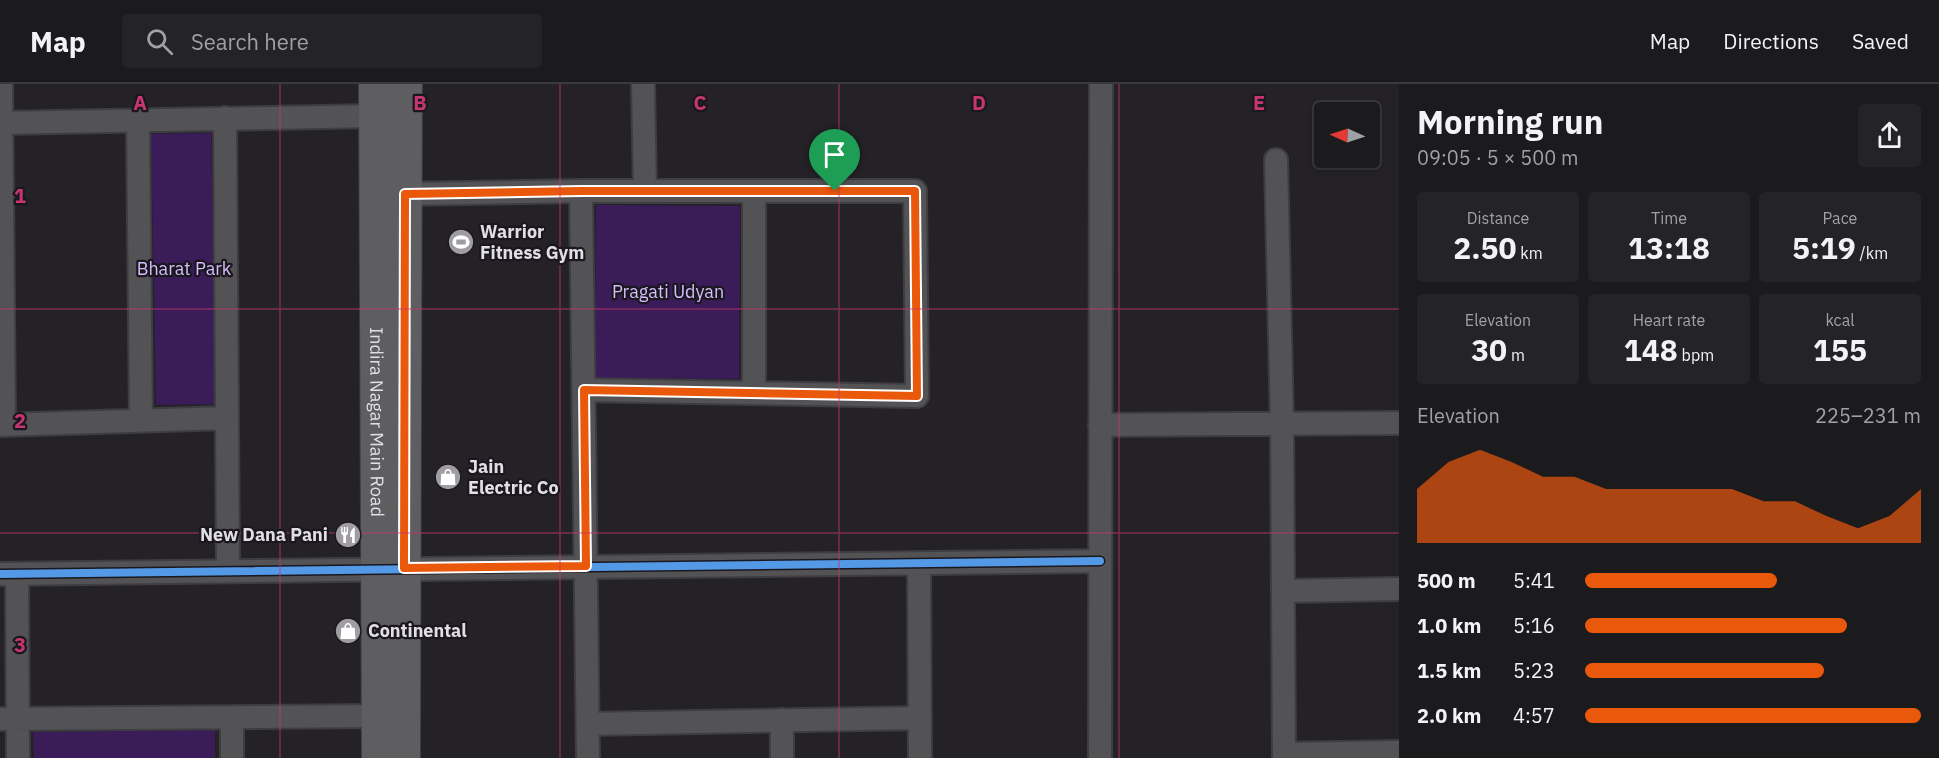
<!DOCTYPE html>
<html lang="en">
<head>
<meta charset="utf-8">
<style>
	body { margin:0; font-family:"IBM Plex Sans",sans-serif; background:#242326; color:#f1f3f6; height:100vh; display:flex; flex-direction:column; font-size:22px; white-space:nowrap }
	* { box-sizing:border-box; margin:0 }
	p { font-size:20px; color:#a0a1a4 }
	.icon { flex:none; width:33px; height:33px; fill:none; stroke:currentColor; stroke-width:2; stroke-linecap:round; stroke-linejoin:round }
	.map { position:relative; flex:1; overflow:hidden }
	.drawer { display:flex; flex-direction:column; background:#1b1a1d; width:540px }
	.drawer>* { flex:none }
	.needle { width:39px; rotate:273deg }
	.buttons { position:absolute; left:1314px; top:18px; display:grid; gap:12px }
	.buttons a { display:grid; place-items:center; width:66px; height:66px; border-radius:6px; background:#1b1a1d; box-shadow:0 3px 9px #0003,0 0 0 2px #39383b; font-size:30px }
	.pin { position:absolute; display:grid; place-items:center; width:51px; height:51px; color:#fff; margin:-62px -26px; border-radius:50% 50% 50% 0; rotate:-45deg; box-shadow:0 0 6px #0007 }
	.pin .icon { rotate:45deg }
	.round { display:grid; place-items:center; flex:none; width:63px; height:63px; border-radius:6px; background:#242326 }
	.headline { display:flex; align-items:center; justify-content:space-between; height:102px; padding:0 18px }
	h1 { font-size:33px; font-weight:700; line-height:45px }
	.figures { display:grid; grid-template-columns:repeat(3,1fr); gap:9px; height:102px; padding:6px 18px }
	.figures div { display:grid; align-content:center; border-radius:6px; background:#242326; text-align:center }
	.figures b { font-size:30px; font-weight:700 }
	.figures small { font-size:16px; font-weight:400 }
	.figures p { font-size:16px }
	.chart { height:168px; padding:12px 18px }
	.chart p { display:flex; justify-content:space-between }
	.chart svg { width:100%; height:108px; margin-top:6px; fill:#ea580c; opacity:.7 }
	ul { padding:0 18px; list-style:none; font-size:20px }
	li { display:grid; grid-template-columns:96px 72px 1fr; align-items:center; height:45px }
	li i { height:15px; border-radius:8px; background:#ea580c }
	header { display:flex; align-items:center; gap:36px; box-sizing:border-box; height:84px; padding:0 30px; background:#1b1a1d; border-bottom:2px solid #39383b }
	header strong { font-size:28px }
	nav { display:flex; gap:33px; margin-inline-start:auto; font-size:21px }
	.search { width:420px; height:54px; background:#242326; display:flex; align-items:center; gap:15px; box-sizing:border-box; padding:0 21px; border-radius:6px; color:#a0a1a4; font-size:22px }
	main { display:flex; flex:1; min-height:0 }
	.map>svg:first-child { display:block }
	.green { fill:#3a1c59 }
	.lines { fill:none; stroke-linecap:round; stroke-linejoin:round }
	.street-casing { stroke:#3e3d41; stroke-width:26 }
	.secondary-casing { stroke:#3e3d41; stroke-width:34 }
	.street { stroke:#535254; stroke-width:22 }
	.secondary { stroke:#5e5d5f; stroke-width:32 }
	.cycleway-casing { stroke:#1a171f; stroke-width:11 }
	.cycleway { stroke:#5399e6; stroke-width:8 }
	.route-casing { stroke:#fff; stroke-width:12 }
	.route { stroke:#ea580c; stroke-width:8 }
	.grid { fill:none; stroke:#c73670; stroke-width:1.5; stroke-opacity:0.55 }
	.labels { text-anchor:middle; stroke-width:4.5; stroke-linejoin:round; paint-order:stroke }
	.poi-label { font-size:18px; font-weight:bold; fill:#e1dfe5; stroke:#1a171f; text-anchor:start }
	.park-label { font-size:18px; fill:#d6bdfc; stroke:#1a171f }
	.street-label { font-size:18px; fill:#e1dfe5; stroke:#1a171f }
	.grid-label { font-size:20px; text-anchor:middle; font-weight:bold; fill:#c73670; stroke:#1a171f; stroke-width:4.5; stroke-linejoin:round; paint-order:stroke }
</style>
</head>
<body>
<header>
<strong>Map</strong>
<div class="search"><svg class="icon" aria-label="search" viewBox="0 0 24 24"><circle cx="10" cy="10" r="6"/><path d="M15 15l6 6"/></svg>Search here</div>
<nav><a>Map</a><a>Directions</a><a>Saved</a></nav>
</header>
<main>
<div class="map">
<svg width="1399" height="674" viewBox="0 0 1399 674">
	<rect width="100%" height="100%" fill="#242227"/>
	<!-- green -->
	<path class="green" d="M211,49L216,320L156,321L151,50Z
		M596,121L740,122L739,295L595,294Z
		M215,646V674H34L33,648Z"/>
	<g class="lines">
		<!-- street casing -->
		<g class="street-casing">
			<path id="street" d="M1,0L4,340
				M643,0L645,107
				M225,34L228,486
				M138,36L141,336
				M1,39L375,32
				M1276,76L1282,340L1284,674
				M581,107L588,674
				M405,110L581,107H915L917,312L584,306
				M754,309V107
				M0,341L227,334
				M1100,341L1399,339
				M919,479L920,674
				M0,490L1100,477
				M17,490L18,674
				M1283,507L1399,505
				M0,635L377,632
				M588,640L920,634
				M1284,670L1399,668
				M232,674V634
				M782,674V636
				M1100,674L1101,0"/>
		</g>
		<!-- secondary casing -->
		<g class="secondary-casing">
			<g id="secondary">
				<path id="s1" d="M375,0L378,674"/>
				<path d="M404,674L406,0"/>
			</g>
		</g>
		<!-- street -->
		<use href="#street" class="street"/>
		<!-- secondary -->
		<use href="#secondary" class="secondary"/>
		<!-- cycleway casing -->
		<g class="cycleway-casing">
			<path id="cycleway" d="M405,110L581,107H915L917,312L584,306
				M0,490L1100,477"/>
		</g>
		<!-- cycleway -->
		<use href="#cycleway" class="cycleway"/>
	</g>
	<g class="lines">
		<!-- route casing -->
		<g class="route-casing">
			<path id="route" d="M581,107H915L917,312L584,306L586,482L404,484L405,110Z"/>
		</g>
		<!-- route -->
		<use href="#route" class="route"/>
	</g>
	<!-- grid -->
	<path class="grid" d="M280,0V674M560,0V674M839,0V674M1119,0V674M0,225H1399M0,449H1399"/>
	<!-- icons -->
	<defs>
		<g id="stadium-disc" transform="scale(1.35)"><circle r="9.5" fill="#9f9da2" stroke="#1a171f"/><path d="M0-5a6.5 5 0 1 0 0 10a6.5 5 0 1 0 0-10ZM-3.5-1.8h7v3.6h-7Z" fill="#fff"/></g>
		<g id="shop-disc" transform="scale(1.35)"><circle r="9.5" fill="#9f9da2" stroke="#1a171f"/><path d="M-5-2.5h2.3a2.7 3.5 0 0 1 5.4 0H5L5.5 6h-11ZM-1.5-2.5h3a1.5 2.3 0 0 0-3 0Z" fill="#fff"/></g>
		<g id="restaurant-disc" transform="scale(1.35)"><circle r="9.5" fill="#9f9da2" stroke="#1a171f"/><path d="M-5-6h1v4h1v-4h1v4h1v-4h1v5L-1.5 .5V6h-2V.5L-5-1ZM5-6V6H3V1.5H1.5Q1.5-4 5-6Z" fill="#fff"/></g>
	</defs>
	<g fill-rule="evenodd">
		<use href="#stadium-disc" x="461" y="158"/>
		<use href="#shop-disc" x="448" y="393"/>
		<use href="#restaurant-disc" x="348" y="451"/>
		<use href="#shop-disc" x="348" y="547"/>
	</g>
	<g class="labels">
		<!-- poi labels -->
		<g class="poi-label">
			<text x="480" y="154">Warrior<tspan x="480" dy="21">Fitness Gym</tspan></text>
			<text x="468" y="389">Jain<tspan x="468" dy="21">Electric Co</tspan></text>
			<text x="328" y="457" text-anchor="end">New Dana Pani</text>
			<text x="368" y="553">Continental</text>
		</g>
		<!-- park labels -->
		<g class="park-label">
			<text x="184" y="191">Bharat Park</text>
			<text x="668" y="214">Pragati Udyan</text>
		</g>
		<!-- street labels -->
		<g class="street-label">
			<text dy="6" stroke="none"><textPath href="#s1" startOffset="338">Indira Nagar Main Road</textPath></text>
		</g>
	</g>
	<g class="grid-label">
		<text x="140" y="26">A</text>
		<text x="420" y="26">B</text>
		<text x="700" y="26">C</text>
		<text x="979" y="26">D</text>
		<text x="1259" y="26">E</text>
		<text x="20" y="119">1</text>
		<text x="20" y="344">2</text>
		<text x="20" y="568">3</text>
	</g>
</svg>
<div class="buttons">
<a><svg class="needle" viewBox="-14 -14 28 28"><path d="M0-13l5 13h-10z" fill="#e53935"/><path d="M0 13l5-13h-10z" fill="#a0a1a4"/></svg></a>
</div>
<div class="pin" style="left:835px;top:107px;background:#1e9e55"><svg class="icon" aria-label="arrive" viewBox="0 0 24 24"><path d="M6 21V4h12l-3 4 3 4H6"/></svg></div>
</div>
<section class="drawer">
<div class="headline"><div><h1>Morning run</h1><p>09:05 · 5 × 500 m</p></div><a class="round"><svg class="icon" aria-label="share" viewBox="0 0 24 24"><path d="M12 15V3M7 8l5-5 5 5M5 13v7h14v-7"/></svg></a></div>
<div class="figures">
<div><p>Distance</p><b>2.50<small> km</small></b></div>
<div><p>Time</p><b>13:18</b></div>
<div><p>Pace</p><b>5:19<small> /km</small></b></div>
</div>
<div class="figures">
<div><p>Elevation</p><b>30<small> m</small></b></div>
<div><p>Heart rate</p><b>148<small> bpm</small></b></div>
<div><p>kcal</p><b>155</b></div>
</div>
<div class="chart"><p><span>Elevation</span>225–231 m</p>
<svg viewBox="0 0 160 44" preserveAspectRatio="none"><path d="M0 44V22L10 11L20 6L30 11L40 17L50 17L60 22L70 22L80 22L90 22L100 22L110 27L120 27L130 33L140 38L150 33L160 22V44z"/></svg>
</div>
<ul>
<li><b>500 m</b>5:41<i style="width:57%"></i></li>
<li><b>1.0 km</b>5:16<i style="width:78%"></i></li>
<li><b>1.5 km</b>5:23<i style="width:71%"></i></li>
<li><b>2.0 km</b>4:57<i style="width:100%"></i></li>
</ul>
</section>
</main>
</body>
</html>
